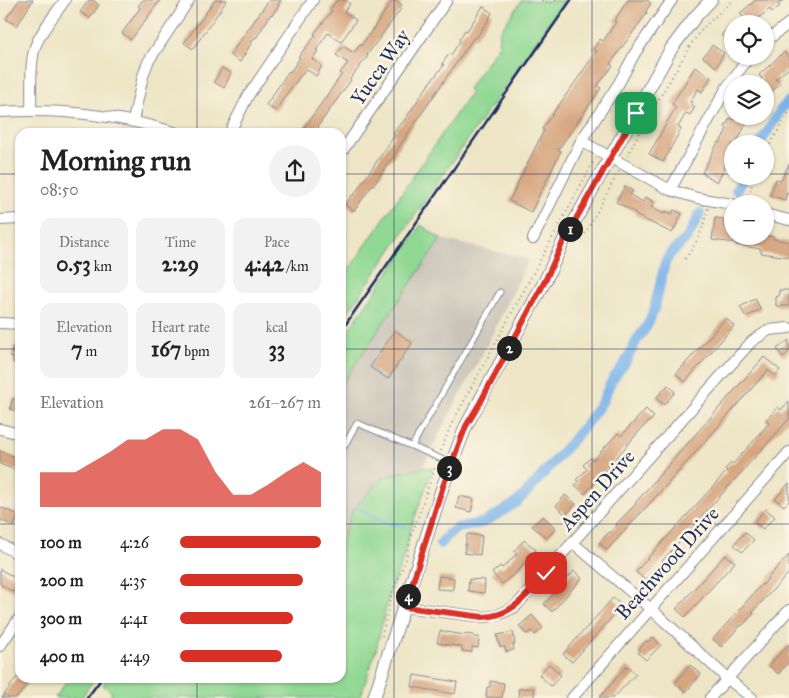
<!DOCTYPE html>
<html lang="en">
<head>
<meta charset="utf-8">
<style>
	body { margin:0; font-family:"IM FELL Great Primer",serif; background:#f2f2f2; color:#222; height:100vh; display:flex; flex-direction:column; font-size:19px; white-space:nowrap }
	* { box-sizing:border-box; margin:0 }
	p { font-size:16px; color:#767676 }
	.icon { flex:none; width:28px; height:28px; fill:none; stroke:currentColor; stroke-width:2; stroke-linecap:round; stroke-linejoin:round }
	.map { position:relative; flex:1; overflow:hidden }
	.sheet { position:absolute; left:15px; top:128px; width:331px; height:555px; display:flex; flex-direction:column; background:#fff; border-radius:15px; box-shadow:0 1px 4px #0004 }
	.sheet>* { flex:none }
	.fabs { position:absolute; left:724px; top:15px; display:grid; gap:10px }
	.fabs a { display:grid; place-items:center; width:50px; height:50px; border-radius:50%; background:#fff; box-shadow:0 1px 4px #0004; font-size:25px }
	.pin { position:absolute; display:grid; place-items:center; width:42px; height:42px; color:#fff; margin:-21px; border-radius:10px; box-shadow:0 2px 8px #0006 }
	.km { position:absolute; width:25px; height:25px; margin:-12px; border-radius:50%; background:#222; color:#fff; font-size:14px; line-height:25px; text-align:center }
	.round { display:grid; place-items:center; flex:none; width:52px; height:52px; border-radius:26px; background:#f2f2f2 }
	.headline { display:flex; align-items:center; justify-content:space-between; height:85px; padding:0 25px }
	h1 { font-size:28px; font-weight:700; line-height:38px }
	.figures { display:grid; grid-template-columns:repeat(3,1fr); gap:8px; height:85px; padding:5px 25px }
	.figures div { display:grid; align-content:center; border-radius:12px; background:#f2f2f2; text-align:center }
	.figures b { font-size:21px; font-weight:700 }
	.figures small { font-size:14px; font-weight:400 }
	.figures p { font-size:14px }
	.chart { height:140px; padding:10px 25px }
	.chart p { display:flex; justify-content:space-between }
	.chart svg { width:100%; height:90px; margin-top:5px; fill:#d93025; opacity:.7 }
	ul { padding:0 25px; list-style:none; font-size:16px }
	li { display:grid; grid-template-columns:80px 60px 1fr; align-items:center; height:38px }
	li i { height:12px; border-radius:6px; background:#d93025 }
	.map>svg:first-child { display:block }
	.industrial { fill:#c9c3b8 }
	.green { fill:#90d893; stroke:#568478 }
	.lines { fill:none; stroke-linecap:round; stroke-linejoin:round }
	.stream { stroke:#7ab3ea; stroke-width:2.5 }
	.canal { stroke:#7ab3ea; stroke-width:10 }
	.building { fill:#d6a57f }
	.service-casing { stroke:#848a92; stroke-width:7 }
	.minor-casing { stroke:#848a92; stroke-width:12 }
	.tertiary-casing { stroke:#848a92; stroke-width:14 }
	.path { stroke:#848a92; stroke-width:2; stroke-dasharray:1 4; stroke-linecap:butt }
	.service { stroke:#fff; stroke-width:5 }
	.minor { stroke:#fff; stroke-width:10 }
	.tertiary { stroke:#fff; stroke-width:12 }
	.rail { stroke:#1b2f5e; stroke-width:2.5 }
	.route-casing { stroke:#fff; stroke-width:10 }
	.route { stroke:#d93025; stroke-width:6 }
	.grid { fill:none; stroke:#1b2f5e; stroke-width:1; stroke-opacity:0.55 }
	.labels { text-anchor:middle; stroke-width:5; stroke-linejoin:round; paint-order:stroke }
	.street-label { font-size:20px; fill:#1b2f5e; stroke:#fcf5e5 }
</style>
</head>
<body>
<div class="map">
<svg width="789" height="698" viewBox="0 0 789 698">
	<rect width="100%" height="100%" fill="#fcf5e5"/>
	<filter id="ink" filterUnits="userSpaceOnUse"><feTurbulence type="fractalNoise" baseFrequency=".02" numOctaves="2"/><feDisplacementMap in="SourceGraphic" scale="10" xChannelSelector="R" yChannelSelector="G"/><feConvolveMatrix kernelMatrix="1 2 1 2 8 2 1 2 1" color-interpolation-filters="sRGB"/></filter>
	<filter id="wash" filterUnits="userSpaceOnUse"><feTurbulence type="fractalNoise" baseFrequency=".0096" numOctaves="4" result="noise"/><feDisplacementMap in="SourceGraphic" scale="20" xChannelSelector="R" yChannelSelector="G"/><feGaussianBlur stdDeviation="1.12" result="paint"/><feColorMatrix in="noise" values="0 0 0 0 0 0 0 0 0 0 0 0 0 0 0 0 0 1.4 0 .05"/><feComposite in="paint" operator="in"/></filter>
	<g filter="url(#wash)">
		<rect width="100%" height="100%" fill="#eee5c6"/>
		<!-- industrial -->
		<path class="industrial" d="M441,239L529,259L482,355L442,428L423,467L383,477L353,510L341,541V385Z"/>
		<!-- green -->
		<path class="green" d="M522,0L564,1L341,322V281L471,92L468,89L500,43L498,42L500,31Z
			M421,225L441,239L341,385V341Z
			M423,467L433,468L412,525L402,562L390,591L376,650L360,698H110L112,692L103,685L108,678H341V541L353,510L383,477Z
			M69,678H95L81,698H55Z"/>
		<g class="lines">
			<!-- stream -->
			<path class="stream" d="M358,508L382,522L406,526
				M445,531L452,532"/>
			<!-- canal -->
			<path class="canal" d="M760,144L781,109L789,101
				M736,190L745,176
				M440,544L449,534L457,528L485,522L516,503L531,488L584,427L602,402L612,380L625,363L637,340L647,326L654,310L665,263L670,254L688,237L700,213"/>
		</g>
		<g id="blocks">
			<!-- building -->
			<path class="building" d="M19,0H33L17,26L6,19Z
				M89,0H93L99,5L90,18L80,12Z
				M143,0H160L131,40L122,33L140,8L138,6Z
				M215,0H227L193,49L184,43Z
				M269,0H281L278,4L279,5L272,15L271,14L256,38L255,37L240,62L230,55Z
				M337,0H345L350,4L344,12L356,20L348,32L341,42L328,33L316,50L318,51L312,59L322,66L316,76L306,69L284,97L276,111L266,105L289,71L290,72L300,58L298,57L316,35L314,34L332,11L330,10Z
				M393,0L402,5L399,8L401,9L367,55L368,56L350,79L351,80L318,126L319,127L315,132H301L342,74L340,73L348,63L336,55L343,46L354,53L360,45L361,46Z
				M628,0H647L651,3L646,11L647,13L610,64L613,66L597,86L601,88L558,150L561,151L531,212L509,201L544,130L542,129L597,51L593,49L600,39L603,41L616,22L614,21Z
				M756,0H784L778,4L780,6L772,12L770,9L756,20L759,24H748L740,13Z
				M483,6L492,13L487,22L476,38L474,37L396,151L397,152L390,161H389L374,185L373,184L354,211L345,205L352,195L353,196L395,135L393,134L400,124L401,125L433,78H434L444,65L442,64L449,54L451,55L460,41L459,40L465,30L467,31Z
				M732,24V46L721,35Z
				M712,45L724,53L716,67L703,57Z
				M784,52L789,58V68L775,79L780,83L765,100V84H758L762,78L759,75Z
				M695,67L711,77L702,92L698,89L690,102L693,103L692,106L695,107L690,115L686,113L678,127L681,129L663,162L649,154L676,107L672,104Z
				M222,68L231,73L224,88L214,82Z
				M736,116H750L736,144H732V149L724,165L726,166L717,182L702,173L718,142L720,143L727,129L725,127L730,118L734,120Z
				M789,164V194L787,193L785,200L770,195L776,179L781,180Z
				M625,186L633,191L630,195L643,202L645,197L654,202L651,207L664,214L666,211L672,214L674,210L682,214L672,233L635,215L636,213L616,202Z
				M715,218L724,219L723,227L730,228L729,236H768L774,237V239L789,242V257L761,253V249L736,245V243L712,240Z
				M779,290H789V306H776V297L779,296Z
				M755,299L761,309L746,317L740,307Z
				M726,318L734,326L685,382L676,374Z
				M395,330L412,343L388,379L370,367Z
				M789,340V352L783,357L777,349Z
				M16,343L20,344V364L13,363L14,358L11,357L13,346L16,347Z
				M764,357L780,370L775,376L768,370L672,479L607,550L599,543L609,532L610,533L617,525L616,524L636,504L635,503Z
				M668,385L675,392L664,405L656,398Z
				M13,398L20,400V412L10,409Z
				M789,401V419L645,580L636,572L639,568L727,471L725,469L731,463L733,464L752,443L769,423L766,420L778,407L781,410Z
				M646,409L654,417L642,428L585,494L575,485L579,482L576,480L587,469L583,465L590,458L593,460L618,433L621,436Z
				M0,451L20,459V472L0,464Z
				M789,483V501L784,506L775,499Z
				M565,495L576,504L566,515L556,506Z
				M459,496L474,499L471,512L456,508Z
				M0,507L19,515L14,526L0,520Z
				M766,509L775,517L763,529L754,522Z
				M543,516L556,528L547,538L532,526Z
				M745,532L754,540L742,552L734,545Z
				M467,534L482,536L480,555L464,553Z
				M524,540L536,550L520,569L502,584L492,573L500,566L502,568L511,560L517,553L514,551Z
				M725,555L735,562L685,617L676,609Z
				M789,555V573L752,612L754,613L742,626L741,625L721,647L713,639L762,584L763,585L771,574Z
				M0,569L20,581L13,592L0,584Z
				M574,571L582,578L552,612L544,604Z
				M439,576L454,578L453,590L437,589Z
				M469,579L485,580L484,593L468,591Z
				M613,598L622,606L572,662L563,654Z
				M532,615L543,628L535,635L532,631L526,634L519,626Z
				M440,631L465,635L466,634L474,635V637H479L478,648L472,647V652L462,651V647L437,643Z
				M513,632L515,644H513L514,650L506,652L505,647H500L497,635Z
				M653,637L661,645L646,660L638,653L640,650L639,649L646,641L648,642Z
				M789,644V662L778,674L769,665Z
				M549,664L561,675L551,686L539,675Z
				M690,665L701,674L686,692L675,683Z
				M627,666L636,674L613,698H599Z
				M414,675L457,682L455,694L412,687Z
				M16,678H31L17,698H2Z
				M490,681L504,683L502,698L486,697L487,687H490Z
				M534,688V698H519L518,689Z"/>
		</g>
	</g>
	<g filter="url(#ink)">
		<use href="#blocks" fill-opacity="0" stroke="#848a92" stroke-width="1"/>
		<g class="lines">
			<!-- service casing -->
			<g class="service-casing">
				<path id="service" d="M412,446L500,292
					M341,452L357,423L451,463"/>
			</g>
			<!-- minor casing -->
			<g class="minor-casing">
				<path id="minor" d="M765,42L789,23
					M31,111C32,91 29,66 35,47C41,30 55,15 65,0
					M0,112C60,108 117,115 174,132
					M133,121L143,76L148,62L189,0
					M230,132L248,96L313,0
					M581,141L670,190L697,198L732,204
					M341,153L447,0
					M670,190L727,87L750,56
					M765,214L789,220
					M0,220L20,219
					M533,239L581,141L619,83L635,53L672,0
					M0,323L20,324
					M0,429L20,434
					M573,543L651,609L728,679L752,698
					M0,544L20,555
					M405,607L483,617L496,616L515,607L752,341L769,330L789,328
					M0,646L20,617
					M572,698L789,452
					M710,698L789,610"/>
			</g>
			<!-- tertiary casing -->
			<g class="tertiary-casing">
				<path id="tertiary" d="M374,698L443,486L466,426L545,281L564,240L671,49L695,17L711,0"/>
			</g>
			<!-- path -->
			<path class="path" d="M542,0L550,4L556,0
				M765,153L789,112
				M628,156L635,140L693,41L705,26L733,0
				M738,196H747L751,190L753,176
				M585,234L619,171
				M685,259C698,241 703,230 708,208
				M441,451L450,427L595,159
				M382,636L391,596L406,559L411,537L436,465"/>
			<!-- service -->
			<use href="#service" class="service"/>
			<!-- minor -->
			<use href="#minor" class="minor"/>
			<!-- tertiary -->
			<use href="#tertiary" class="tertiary"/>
			<!-- rail -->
			<path class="rail" d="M341,331L571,0
				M87,698L102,678"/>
		</g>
	</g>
	<g class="lines" filter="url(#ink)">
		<!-- route casing -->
		<g class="route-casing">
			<path id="route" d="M546,573C528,594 513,616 483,617L405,607L443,486L466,426L480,403L545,281L564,240L636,113"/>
		</g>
		<!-- route -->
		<use href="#route" class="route"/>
	</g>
	<!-- grid -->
	<path class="grid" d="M197,0V132M394,0V698M592,0V698M0,174H20M341,174H732M765,174H789M0,349H20M341,349H789M0,524H20M341,524H789M197,678V698"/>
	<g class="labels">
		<!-- street labels -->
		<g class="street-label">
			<text transform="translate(380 67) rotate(-55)" y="7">Yucca Way</text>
			<text transform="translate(597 490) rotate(-48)" y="7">Aspen Drive</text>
			<text transform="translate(667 563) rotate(-48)" y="7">Beachwood Drive</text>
		</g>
	</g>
</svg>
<div class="fabs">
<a><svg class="icon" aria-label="locate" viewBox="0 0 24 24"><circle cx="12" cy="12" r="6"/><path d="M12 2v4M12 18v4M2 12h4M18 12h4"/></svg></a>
<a><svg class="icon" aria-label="layers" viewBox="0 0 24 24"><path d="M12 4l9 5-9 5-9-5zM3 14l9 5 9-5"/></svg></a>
<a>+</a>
<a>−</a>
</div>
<div class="pin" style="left:636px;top:113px;background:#1e9e55"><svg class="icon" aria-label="arrive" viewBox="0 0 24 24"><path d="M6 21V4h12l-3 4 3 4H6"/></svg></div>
<div class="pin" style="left:546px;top:573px;background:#d93025"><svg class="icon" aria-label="check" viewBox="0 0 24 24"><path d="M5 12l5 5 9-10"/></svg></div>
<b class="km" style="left:570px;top:229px">1</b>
<b class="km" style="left:509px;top:348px">2</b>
<b class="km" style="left:449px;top:468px">3</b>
<b class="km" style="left:408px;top:596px">4</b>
<section class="sheet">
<div class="headline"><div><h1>Morning run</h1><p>08:50</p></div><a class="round"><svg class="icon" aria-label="share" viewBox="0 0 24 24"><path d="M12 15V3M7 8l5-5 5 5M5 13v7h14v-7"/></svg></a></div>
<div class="figures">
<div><p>Distance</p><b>0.53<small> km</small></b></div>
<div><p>Time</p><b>2:29</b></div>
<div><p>Pace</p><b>4:42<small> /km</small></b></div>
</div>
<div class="figures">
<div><p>Elevation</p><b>7<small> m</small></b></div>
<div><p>Heart rate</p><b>167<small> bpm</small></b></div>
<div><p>kcal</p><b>33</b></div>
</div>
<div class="chart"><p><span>Elevation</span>261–267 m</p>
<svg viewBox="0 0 160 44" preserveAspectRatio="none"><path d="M0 44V27L10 27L20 27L30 22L40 17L50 11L60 11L70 6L80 6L90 11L100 27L110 38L120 38L130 33L140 27L150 22L160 27V44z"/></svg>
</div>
<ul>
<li><b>100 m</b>4:26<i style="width:100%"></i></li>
<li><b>200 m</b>4:35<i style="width:87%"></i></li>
<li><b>300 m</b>4:41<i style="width:80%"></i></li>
<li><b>400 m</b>4:49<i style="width:72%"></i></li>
</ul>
</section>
</div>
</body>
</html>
